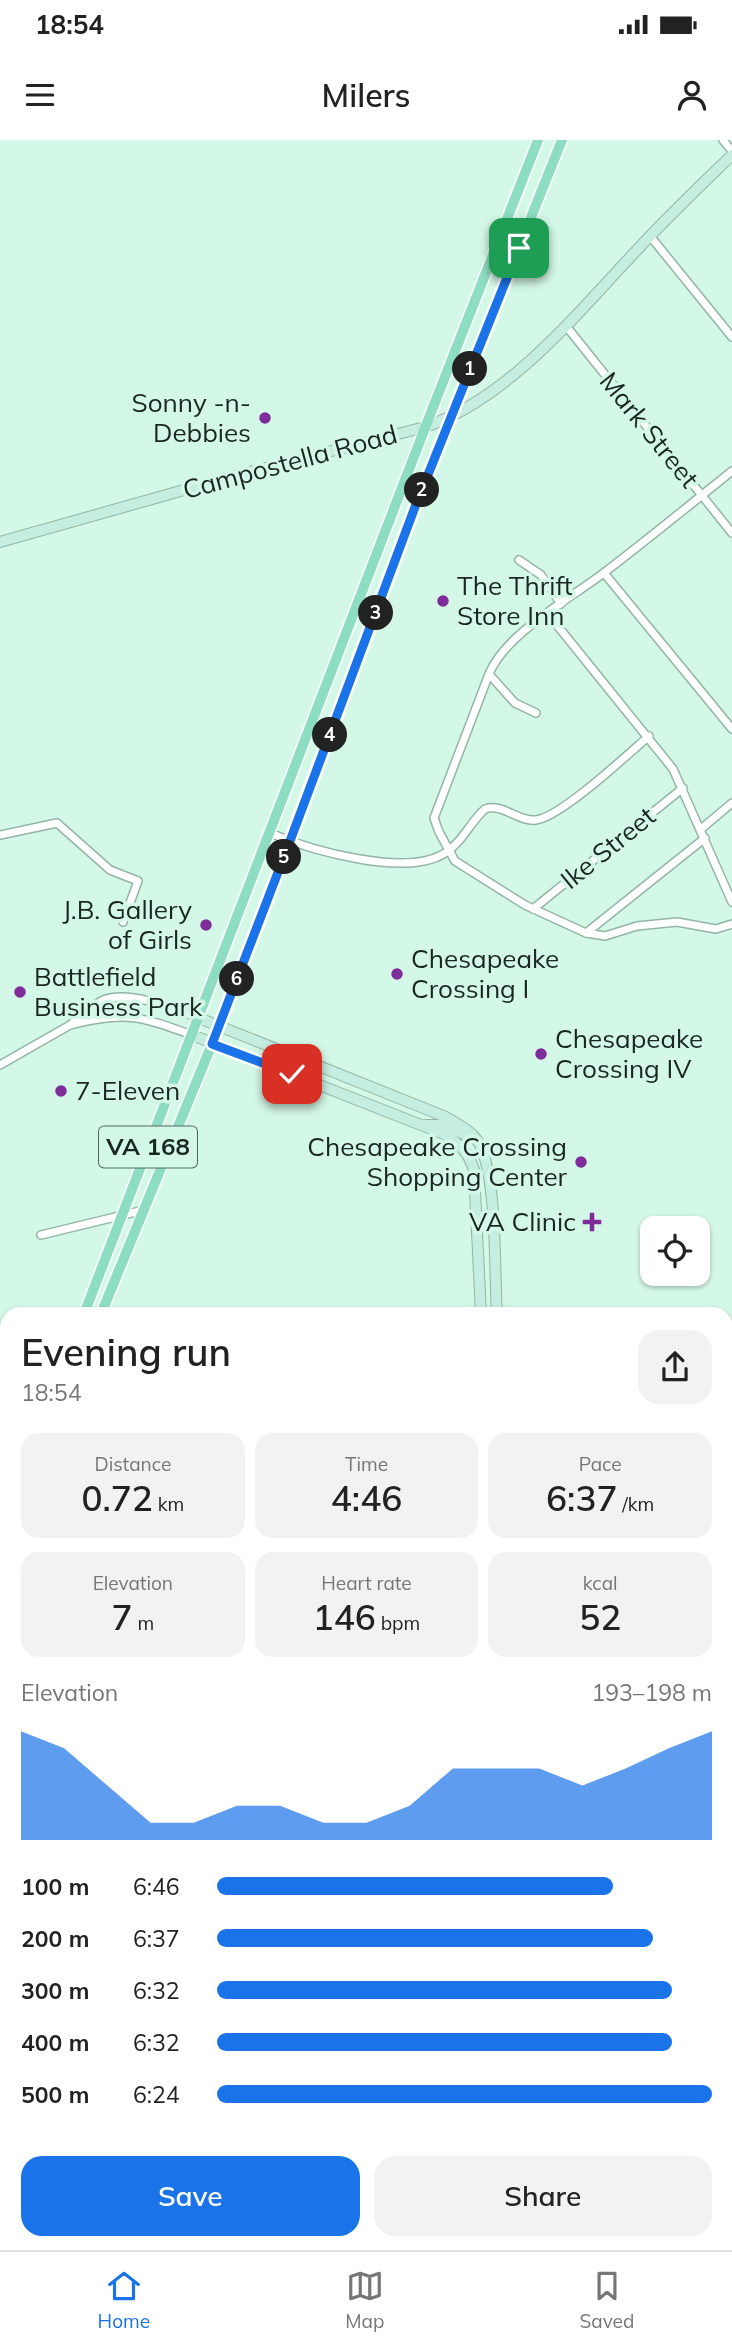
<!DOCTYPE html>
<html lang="en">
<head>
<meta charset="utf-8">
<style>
	body { margin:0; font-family:Mulish,sans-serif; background:#f2f2f2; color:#222; height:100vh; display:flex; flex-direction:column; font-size:26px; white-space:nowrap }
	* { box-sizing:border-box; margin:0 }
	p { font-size:23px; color:#767676 }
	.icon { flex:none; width:38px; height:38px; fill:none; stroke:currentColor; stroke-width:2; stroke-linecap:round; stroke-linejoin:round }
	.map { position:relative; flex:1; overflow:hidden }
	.drawer { position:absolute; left:0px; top:1167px; width:733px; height:943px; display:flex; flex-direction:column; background:#fff; border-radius:21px 21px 0 0; box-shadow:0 2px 5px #0004 }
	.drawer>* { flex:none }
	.controls { position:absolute; left:640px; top:1076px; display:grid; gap:14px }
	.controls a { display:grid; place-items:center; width:70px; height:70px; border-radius:14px; background:#fff; box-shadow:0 2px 5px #0004; font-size:35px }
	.pin { position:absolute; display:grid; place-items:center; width:60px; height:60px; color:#fff; margin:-30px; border-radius:14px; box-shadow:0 4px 10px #0006 }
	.km { position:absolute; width:35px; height:35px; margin:-18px; border-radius:50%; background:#222; color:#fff; font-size:19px; line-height:35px; text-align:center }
	.round { display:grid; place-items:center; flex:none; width:74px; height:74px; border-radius:21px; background:#f2f2f2 }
	.summary { display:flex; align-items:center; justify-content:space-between; height:119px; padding:0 21px }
	h1 { font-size:38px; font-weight:600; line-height:52px }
	.metrics { display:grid; grid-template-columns:repeat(3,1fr); gap:10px; height:119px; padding:7px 21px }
	.metrics div { display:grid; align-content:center; border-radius:18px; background:#f2f2f2; text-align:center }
	.metrics b { font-size:35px; font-weight:600 }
	.metrics small { font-size:19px; font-weight:400 }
	.metrics p { font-size:19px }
	.chart { height:196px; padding:14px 21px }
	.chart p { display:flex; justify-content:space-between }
	.chart svg { width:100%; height:126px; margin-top:7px; fill:#1a73e8; opacity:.7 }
	.button { display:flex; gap:14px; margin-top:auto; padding:14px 21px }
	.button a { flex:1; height:80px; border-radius:21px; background:#1a73e8; color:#fff; font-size:28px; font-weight:600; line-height:80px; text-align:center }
	.button a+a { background:#f2f2f2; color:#222 }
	ul { padding:0 21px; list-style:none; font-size:23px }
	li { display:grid; grid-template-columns:112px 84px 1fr; align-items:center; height:52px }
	li i { height:18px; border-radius:9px; background:#1a73e8 }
	.status { display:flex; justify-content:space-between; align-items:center; height:49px; padding:0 35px; background:#fff; direction:ltr }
	.status svg { height:19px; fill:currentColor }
	header { display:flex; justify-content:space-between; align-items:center; height:91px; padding:0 21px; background:#fff; font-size:32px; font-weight:600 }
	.menu { display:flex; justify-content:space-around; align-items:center; height:98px; border-top:2px solid #e0e0e0; background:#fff; font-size:19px; color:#767676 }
	.menu a { display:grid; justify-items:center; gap:4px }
	.menu .active { color:#1a73e8 }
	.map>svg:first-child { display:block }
	.forest { fill:url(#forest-firs) }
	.water { fill:url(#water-ripples) }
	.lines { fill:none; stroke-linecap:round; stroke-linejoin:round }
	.street-casing { stroke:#92b5a5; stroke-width:10 }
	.secondary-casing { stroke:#92b5a5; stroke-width:12 }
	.primary-casing { stroke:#fff; stroke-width:13 }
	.street { stroke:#fff; stroke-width:7 }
	.secondary { stroke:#c6eee0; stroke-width:10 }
	.primary { stroke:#8dddc2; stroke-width:10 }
	.rail { stroke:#758d82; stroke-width:2.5; stroke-dasharray:3.5 7; stroke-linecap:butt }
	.primary-bridge-casing { stroke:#fff; stroke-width:13; stroke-linecap:butt }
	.primary-bridge { stroke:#8dddc2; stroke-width:10 }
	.route-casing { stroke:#fff; stroke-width:14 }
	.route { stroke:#1a73e8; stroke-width:9 }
	.poi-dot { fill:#802d9c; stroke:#d4f8e7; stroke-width:2.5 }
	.labels { text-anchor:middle; stroke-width:7; stroke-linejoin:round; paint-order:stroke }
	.shield { fill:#d4f8e7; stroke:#52665c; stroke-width:2 }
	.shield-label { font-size:24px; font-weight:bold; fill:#1a2721 }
	.poi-label { font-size:26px; fill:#1a2721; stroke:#d4f8e7; text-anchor:start }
	.street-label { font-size:26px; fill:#1a2721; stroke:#d4f8e7 }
</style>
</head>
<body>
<div class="status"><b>18:54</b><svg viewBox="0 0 49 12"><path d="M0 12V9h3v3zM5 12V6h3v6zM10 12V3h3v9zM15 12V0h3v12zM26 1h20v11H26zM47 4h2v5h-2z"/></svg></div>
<header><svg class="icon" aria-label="menu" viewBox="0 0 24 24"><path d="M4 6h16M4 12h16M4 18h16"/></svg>Milers<svg class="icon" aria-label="person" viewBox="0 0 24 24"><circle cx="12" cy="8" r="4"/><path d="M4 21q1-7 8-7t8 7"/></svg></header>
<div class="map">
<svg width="732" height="2110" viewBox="0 0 732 2110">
	<defs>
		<pattern id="forest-firs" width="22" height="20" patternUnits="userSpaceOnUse" patternTransform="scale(1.75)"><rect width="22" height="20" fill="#50c49b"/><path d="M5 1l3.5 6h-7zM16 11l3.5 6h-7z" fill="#45a885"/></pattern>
		<pattern id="water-ripples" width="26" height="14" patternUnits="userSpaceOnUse" patternTransform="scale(1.75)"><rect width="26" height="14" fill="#52c69c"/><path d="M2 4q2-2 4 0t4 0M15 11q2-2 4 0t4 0" fill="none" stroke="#43a17f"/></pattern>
	</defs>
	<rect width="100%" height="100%" fill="#d4f8e7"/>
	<!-- forest -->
	<path class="forest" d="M732,1552V1750H726V1558Z
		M7,1688V1874L0,1872V1693Z
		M726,1814H732V2029H726Z
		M128,2104H523L519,2110H139Z
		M573,2104H717L715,2110H568Z"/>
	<!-- water -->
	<path class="water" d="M16,2104H47L56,2110H15Z"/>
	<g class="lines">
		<!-- street casing -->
		<g class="street-casing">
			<path id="street" d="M723,0L732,11
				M650,96L732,197
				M566,186L732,393
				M732,331C690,365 648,399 605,432C570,459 506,493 489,534L434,678L439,692L455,721L525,765L586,793L605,796L637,786L677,782L716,789L732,784
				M519,420L541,435L561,464
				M604,433L732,589
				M548,474L673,629L732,762
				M489,534L515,563L536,573
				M701,689L732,663
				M270,693C310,710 406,738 445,713C462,703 470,682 485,669C503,663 518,682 536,680C561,677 627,615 649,596
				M0,695L57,683L110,730L138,741L123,782
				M533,769L683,648
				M586,793L705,698
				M192,895C140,876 125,871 70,885C80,877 94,863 106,859C132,851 175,869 199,878
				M0,925L70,885
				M41,1095L144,1070"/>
		</g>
		<!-- secondary casing -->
		<g class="secondary-casing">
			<path id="secondary" d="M0,402L230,337L425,287C510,258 577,173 637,110C667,77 700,46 732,15
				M199,878L446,977C457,984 470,990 477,1000C498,1031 494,1133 497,1174
				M192,895L444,994C460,1004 468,1012 474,1030L481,1174
				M426,985H443L475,999
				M0,2030L7,2032
				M726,2044H732
				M0,2048L7,2051
				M87,2104L94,2110
				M113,2104L121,2110
				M527,2110L531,2104
				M550,2110L554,2104"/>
		</g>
		<!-- primary casing -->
		<g class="primary-casing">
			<path id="primary" d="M84,1174L430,275L538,0
				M101,1174L219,887L415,367L562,0
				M0,1287L7,1281
				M0,1336L4,1356L2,1382
				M726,1367H732
				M726,1387H732
				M0,1408H7
				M0,1522L7,1524
				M0,1546L7,1541"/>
		</g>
		<!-- street -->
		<use href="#street" class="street"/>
		<!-- secondary -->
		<use href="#secondary" class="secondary"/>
		<!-- primary -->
		<use href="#primary" class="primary"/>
		<!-- rail -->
		<path class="rail" d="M728,2110L732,2098"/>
		<!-- primary-bridge casing -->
		<g class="primary-bridge-casing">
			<path id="primary-bridge" d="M0,1434L7,1416"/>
		</g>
		<!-- primary-bridge -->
		<use href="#primary-bridge" class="primary-bridge"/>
	</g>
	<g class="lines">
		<!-- route casing -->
		<g class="route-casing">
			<path id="route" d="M292,934L212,904L290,701L415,367L519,108"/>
		</g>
		<!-- route -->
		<use href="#route" class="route"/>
	</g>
	<!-- markers -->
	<g class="poi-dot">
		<circle cx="265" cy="278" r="7"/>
		<circle cx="443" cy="461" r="7"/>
		<circle cx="206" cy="785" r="7"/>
		<circle cx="397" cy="834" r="7"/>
		<circle cx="20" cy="852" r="7"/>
		<circle cx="541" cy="914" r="7"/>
		<circle cx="61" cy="951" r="7"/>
		<circle cx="581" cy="1022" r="7"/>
		<path d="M588.5 1071.5h7v7h7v7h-7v7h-7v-7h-7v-7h7z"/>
	</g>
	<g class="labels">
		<!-- shield labels -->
		<rect class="shield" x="99" y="986.5" width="98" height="41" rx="5"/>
		<g class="shield-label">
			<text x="148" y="1015">VA 168</text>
		</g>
		<!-- poi labels -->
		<g class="poi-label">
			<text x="251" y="272" text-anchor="end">Sonny -n-<tspan x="251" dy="30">Debbies</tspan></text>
			<text x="457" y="455">The Thrift<tspan x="457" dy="30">Store Inn</tspan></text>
			<text x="192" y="779" text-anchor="end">J.B. Gallery<tspan x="192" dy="30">of Girls</tspan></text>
			<text x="411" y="828">Chesapeake<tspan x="411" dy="30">Crossing I</tspan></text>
			<text x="34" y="846">Battlefield<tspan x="34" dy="30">Business Park</tspan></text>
			<text x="555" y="908">Chesapeake<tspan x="555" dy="30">Crossing IV</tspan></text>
			<text x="75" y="960">7-Eleven</text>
			<text x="567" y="1016" text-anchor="end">Chesapeake Crossing<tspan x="567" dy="30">Shopping Center</tspan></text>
			<text x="576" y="1091" text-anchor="end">VA Clinic</text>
		</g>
		<!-- street labels -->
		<g class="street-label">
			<text transform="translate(649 290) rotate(51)" y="9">Mark Street</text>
			<text transform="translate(290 322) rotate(-15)" y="9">Campostella Road</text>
			<text transform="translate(608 708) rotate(-39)" y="9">Ike Street</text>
		</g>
	</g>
</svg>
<div class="controls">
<a><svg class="icon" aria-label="locate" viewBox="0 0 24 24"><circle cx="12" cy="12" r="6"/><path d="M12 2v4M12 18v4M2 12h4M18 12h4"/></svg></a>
</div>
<div class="pin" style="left:519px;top:108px;background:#1e9e55"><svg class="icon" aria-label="arrive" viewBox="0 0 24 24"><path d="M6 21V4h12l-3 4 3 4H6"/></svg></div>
<div class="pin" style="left:292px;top:934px;background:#d93025"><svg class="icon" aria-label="check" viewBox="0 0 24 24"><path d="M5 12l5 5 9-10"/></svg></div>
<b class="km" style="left:470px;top:229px">1</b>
<b class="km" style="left:422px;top:350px">2</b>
<b class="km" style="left:376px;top:473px">3</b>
<b class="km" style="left:330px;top:595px">4</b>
<b class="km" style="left:284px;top:717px">5</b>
<b class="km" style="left:237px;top:839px">6</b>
<section class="drawer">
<div class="summary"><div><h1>Evening run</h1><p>18:54</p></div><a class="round"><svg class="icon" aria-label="share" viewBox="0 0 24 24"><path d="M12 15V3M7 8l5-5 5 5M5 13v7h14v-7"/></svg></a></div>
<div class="metrics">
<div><p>Distance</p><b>0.72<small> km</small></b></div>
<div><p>Time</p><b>4:46</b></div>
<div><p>Pace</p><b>6:37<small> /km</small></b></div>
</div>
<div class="metrics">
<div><p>Elevation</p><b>7<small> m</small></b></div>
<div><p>Heart rate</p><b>146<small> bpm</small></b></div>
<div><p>kcal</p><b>52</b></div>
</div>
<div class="chart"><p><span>Elevation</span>193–198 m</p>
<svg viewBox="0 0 160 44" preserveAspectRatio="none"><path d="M0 44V6L10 12L20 25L30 38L40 38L50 32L60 32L70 38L80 38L90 32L100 19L110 19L120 19L130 25L140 19L150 12L160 6V44z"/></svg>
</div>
<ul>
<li><b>100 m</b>6:46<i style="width:80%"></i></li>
<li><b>200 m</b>6:37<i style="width:88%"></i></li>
<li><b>300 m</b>6:32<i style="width:92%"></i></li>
<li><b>400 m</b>6:32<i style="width:92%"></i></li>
<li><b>500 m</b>6:24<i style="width:100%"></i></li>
</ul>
<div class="button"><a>Save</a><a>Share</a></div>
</section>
</div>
<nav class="menu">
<a class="active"><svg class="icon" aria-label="home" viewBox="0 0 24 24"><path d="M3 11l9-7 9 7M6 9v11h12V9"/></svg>Home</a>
<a><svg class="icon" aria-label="map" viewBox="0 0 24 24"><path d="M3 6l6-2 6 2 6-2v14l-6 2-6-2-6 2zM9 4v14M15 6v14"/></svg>Map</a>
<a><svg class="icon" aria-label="saved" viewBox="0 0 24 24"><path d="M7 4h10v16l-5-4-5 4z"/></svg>Saved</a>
</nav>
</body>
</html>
